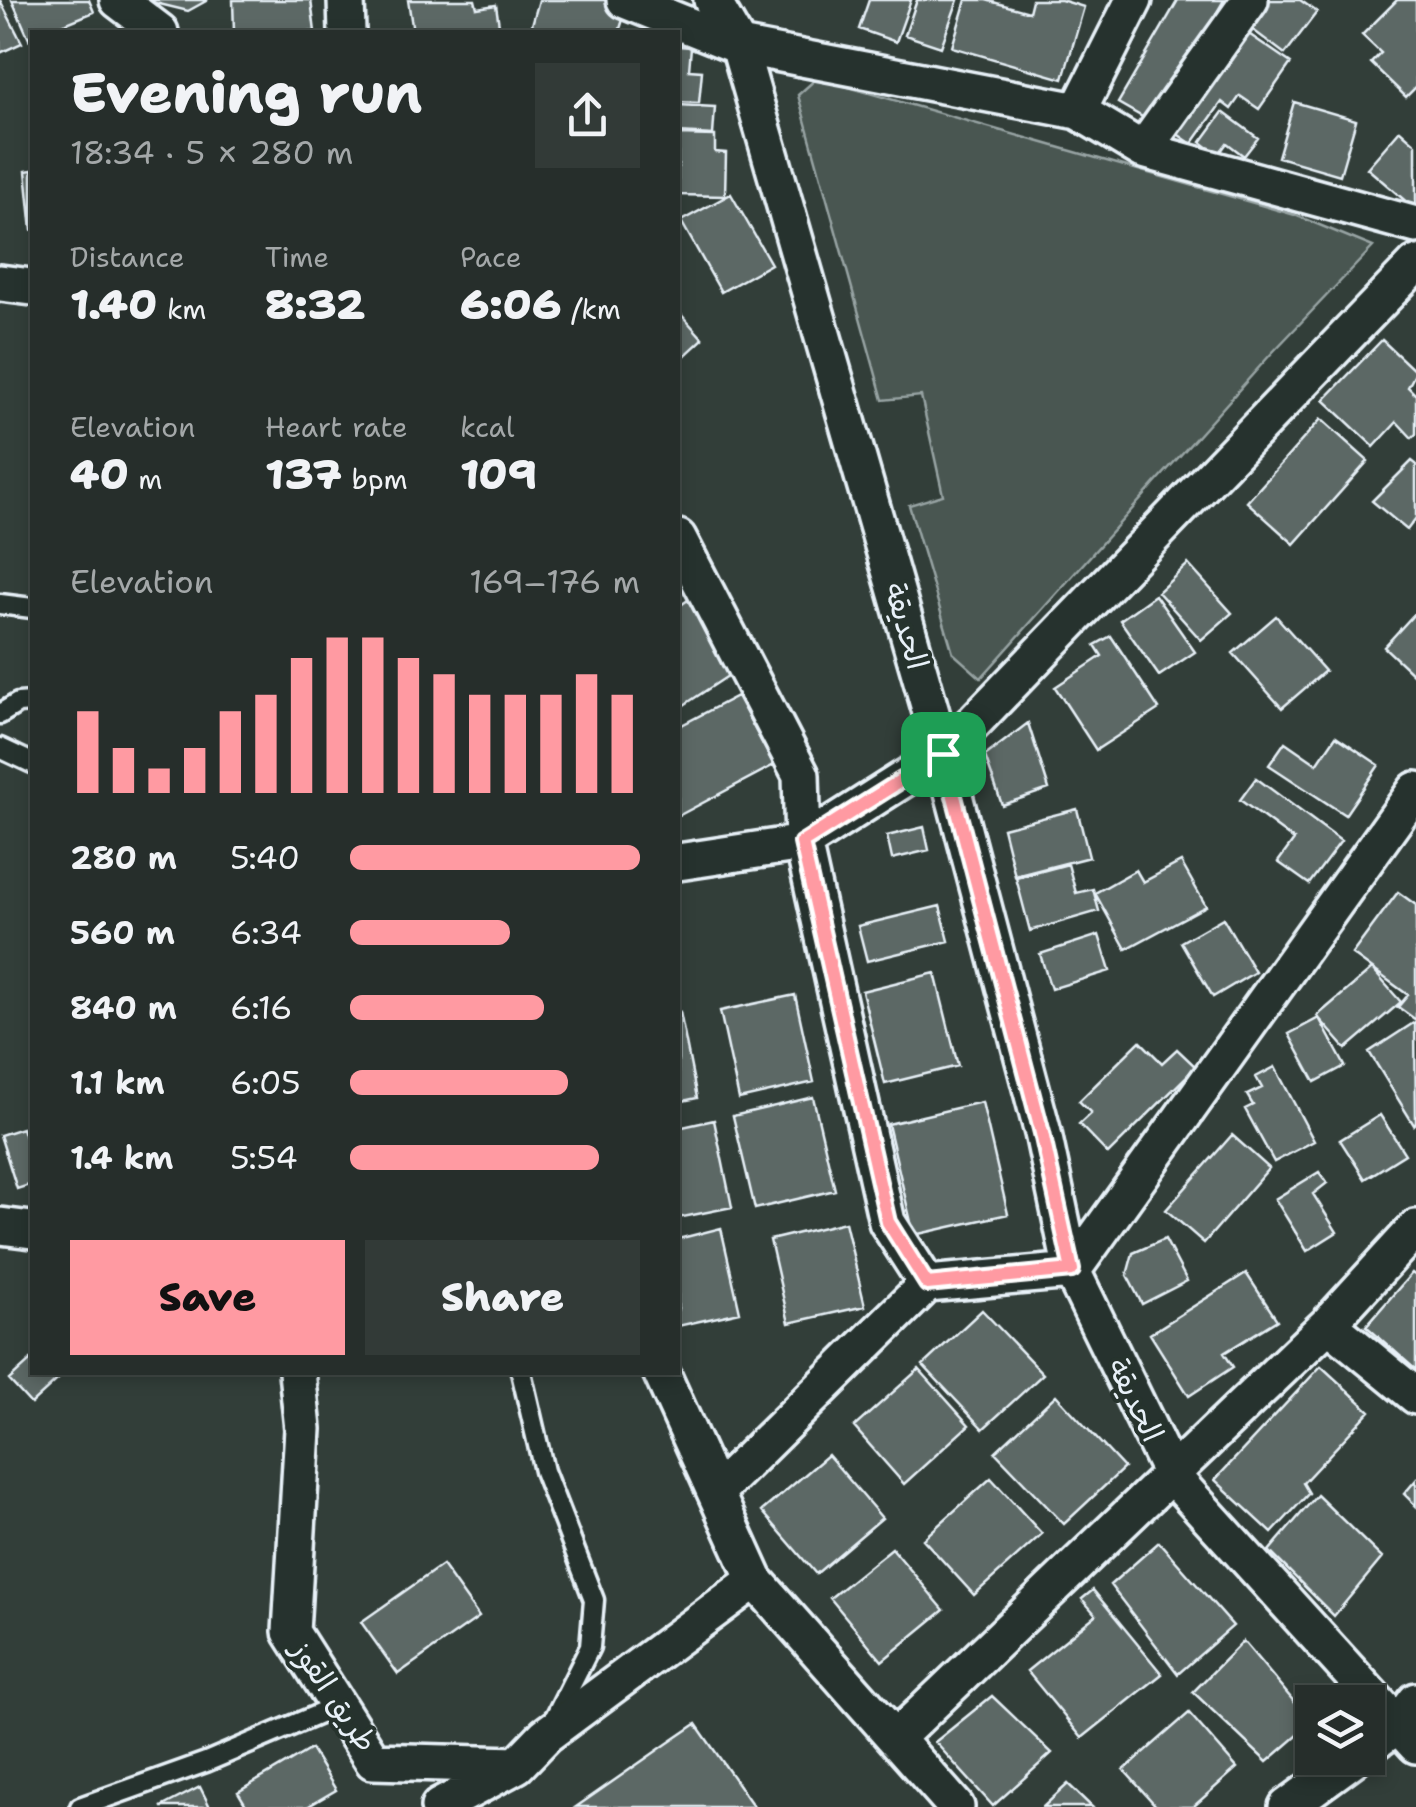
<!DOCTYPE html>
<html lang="en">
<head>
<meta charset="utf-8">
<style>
	body { margin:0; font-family:"Shantell Sans","Playpen Sans Arabic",sans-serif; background:#323a37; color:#f1f3f6; height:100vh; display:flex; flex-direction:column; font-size:38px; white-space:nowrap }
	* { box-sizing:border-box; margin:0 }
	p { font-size:32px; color:#a4a8a9 }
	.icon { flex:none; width:55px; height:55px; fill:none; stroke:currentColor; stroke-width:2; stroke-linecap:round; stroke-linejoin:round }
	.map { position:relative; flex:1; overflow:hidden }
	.panel { position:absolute; left:30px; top:30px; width:650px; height:1345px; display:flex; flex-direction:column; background:#262e2b; border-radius:0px; box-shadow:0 5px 15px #0003,0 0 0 2px #424a47 }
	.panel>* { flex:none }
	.controls { position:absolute; left:1295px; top:1685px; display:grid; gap:20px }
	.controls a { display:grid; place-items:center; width:90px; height:90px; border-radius:0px; background:#262e2b; box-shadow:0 5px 15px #0003,0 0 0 2px #424a47; font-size:50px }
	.pin { position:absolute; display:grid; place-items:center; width:85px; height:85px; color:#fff; margin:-42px; border-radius:20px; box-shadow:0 5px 15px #0006 }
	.round { display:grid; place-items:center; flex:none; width:105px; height:105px; border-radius:0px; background:#323a37 }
	.head { display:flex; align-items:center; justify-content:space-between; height:170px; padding:0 40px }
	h1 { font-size:55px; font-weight:800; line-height:75px }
	.metrics { display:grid; grid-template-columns:repeat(3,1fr); gap:15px; height:170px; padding:10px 40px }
	.metrics div { display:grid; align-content:center }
	.metrics b { font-size:42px; font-weight:800 }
	.metrics small { font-size:28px; font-weight:400 }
	.metrics p { font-size:28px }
	.chart { height:280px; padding:20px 40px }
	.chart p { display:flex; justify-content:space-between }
	.chart svg { width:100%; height:180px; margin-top:10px; stroke:#ff9aa2; stroke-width:6 }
	.action { display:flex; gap:20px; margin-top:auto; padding:20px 40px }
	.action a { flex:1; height:115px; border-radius:0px; background:#ff9aa2; color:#111; font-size:40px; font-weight:800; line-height:115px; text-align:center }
	.action a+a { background:#323a37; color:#f1f3f6 }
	ul { padding:0 40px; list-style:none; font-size:32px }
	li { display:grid; grid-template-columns:160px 120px 1fr; align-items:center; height:75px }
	li i { height:25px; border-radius:12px; background:#ff9aa2 }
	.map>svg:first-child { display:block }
	.green { fill:#495651; stroke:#98a4a4; stroke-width:2.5 }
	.building { fill:#5c6865; stroke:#e8f1f8; stroke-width:2.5 }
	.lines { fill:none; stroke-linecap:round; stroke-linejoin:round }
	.lane-casing { stroke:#e8f1f8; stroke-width:25 }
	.street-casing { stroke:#e8f1f8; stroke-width:42 }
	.lane { stroke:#26332d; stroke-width:18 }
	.street { stroke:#26332d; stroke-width:35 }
	.route-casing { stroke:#fff; stroke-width:20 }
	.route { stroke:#ff9aa2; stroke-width:12 }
	.labels { text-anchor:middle; stroke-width:8; stroke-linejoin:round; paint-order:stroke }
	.street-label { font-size:30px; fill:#e8f1f8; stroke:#26332d }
</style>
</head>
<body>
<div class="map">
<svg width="1416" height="1807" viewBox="0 0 1416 1807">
	<rect width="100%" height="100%" fill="#323e39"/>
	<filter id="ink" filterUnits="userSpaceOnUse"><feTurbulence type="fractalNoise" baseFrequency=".01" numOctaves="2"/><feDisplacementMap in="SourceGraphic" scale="20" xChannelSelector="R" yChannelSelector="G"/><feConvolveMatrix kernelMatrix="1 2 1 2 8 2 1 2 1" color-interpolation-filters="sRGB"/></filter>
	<g filter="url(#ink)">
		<!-- green -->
		<path class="green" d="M817,78L1295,215L1373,247L1271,354L981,678L953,653L909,505L943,495L921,396L883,400L798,95Z"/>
		<!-- building -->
		<path class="building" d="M0,0L22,43L0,53Z
			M12,0H89L94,12L45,32H32L29,39Z
			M143,0H208L188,11Z
			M233,0H311L315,32H234Z
			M408,0H475L477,8L496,5L500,32H413Z
			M539,0H615L628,4L619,32H530Z
			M869,0H911L896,42L859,29Z
			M917,0H958L941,47L905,35Z
			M966,0H986L1029,12L1032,0H1061L1084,7L1063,79L952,47Z
			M1178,0H1224L1153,123L1118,103Z
			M1263,0H1300L1317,12L1285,54L1245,24Z
			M1397,0H1416V87L1406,97L1371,63L1381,53L1362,35Z
			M1240,28L1291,63L1259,109L1240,96L1231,109L1222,102L1192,144L1170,129Z
			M678,46L691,47L689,70L702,71L699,103L678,102Z
			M1294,102L1356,120L1340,175L1278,157Z
			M678,105L715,107L713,135L678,133Z
			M1223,112L1258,138L1244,156L1227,143L1218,155L1201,142Z
			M1400,130L1416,144V210L1367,168Z
			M678,135L715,136V152L726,153L725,196L678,195Z
			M32,170V231L26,171Z
			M731,194L771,264L721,292L681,221Z
			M678,311L703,339L678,362Z
			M1382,340L1416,372L1408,387L1416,395V434L1412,438L1397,422L1374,447L1324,400Z
			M1321,419L1368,461L1294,544L1247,502Z
			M1412,461L1416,464V518L1407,530L1372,501Z
			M1188,564L1232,613L1201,640L1158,592Z
			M1155,595L1195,652L1159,676L1120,620Z
			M688,600L734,672L678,709V607Z
			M1416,612V677L1384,647Z
			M1276,616L1325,671L1282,708L1233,653Z
			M1111,636L1159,709L1096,750L1055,687L1102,656L1095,645Z
			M737,696L774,765L678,816V727Z
			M1028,723L1049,789L1002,805L985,756Z
			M1336,736L1379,765L1345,815L1269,765L1285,742L1317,764Z
			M1256,778L1341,841L1309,884L1278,862L1294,840L1240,800Z
			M1077,809L1089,857L1015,876L1003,828Z
			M924,827L929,850L892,859L887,836Z
			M1181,862L1206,906L1126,949L1095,893L1136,870L1143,882Z
			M1068,864L1076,893L1093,889L1099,911L1030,931L1016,878Z
			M1398,892L1416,905V1020L1398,1007L1408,995L1352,954Z
			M940,906L949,941L867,961L858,926Z
			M1223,918L1255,972L1213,997L1181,942Z
			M1099,935L1110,971L1051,989L1040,954Z
			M1372,969L1401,1002L1346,1049L1317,1016Z
			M935,973L958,1066L885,1084L862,991Z
			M795,995L814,1082L739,1099L720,1011Z
			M680,1012L697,1098L678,1102V1013Z
			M1319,1018L1345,1066L1315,1082L1289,1034Z
			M1415,1022L1416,1123L1414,1125L1369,1052Z
			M1140,1041L1162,1063L1177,1049L1196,1067L1108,1154L1079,1124L1091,1113L1079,1101Z
			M1275,1067L1314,1141L1274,1162L1245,1109L1253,1105L1247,1095L1262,1088L1256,1077Z
			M813,1097L835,1190L755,1209L733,1116Z
			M982,1102L1008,1214L914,1235L888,1124Z
			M1380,1115L1405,1154L1365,1179L1340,1140Z
			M714,1120L732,1207L678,1218V1128Z
			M22,1128L32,1159V1184L17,1189L0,1135Z
			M1232,1135L1269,1168L1204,1243L1166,1210Z
			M1319,1172L1327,1183L1313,1194L1337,1232L1307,1251L1275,1199Z
			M845,1222L865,1306L789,1323L770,1240Z
			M721,1228L740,1312L678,1326V1239Z
			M1165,1239L1187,1281L1142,1304L1127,1275L1133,1253Z
			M1246,1273L1277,1320L1224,1353L1233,1367L1189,1396L1150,1334Z
			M1412,1273L1416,1276V1370L1366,1326Z
			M982,1310L1043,1374L983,1429L923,1365Z
			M32,1359V1372H66L31,1404L9,1380Z
			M1321,1366L1370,1411L1303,1483L1309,1493L1272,1533L1215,1480Z
			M919,1369L969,1425L904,1484L854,1427Z
			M1056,1395L1124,1468L1064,1524L995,1452Z
			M828,1455L882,1518L816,1574L762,1511Z
			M991,1478L1042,1534L974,1595L923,1539Z
			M1416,1480V1506L1404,1494Z
			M1317,1495L1382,1558L1334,1616L1269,1551Z
			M1159,1542L1233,1626L1178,1674L1110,1585Z
			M892,1548L944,1610L882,1661L830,1598Z
			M442,1565L479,1617L398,1674L361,1622Z
			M1093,1590L1162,1674L1082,1738L1027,1671L1096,1615L1082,1599Z
			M1243,1641L1312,1723L1267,1762L1193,1692Z
			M992,1696L1052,1753L993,1806L935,1742Z
			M1189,1713L1237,1768L1193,1807H1157L1124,1770Z
			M696,1724L754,1807H576L668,1743Z
			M311,1749L336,1790L307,1807H247L238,1792Z
			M1068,1784L1092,1807H1043Z
			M200,1787L210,1807H161Z"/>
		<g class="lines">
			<!-- lane casing -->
			<g class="lane-casing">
				<path id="lane" d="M0,604L32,608
					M0,714L18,703L32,702
					M0,748L32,763
					M521,1372L544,1471L594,1600L590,1647L553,1721
					M80,1807L206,1762L338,1706"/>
			</g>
			<!-- street casing -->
			<g class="street-casing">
				<path id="street" d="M118,0L160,32
					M346,0L347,32
					M625,0L739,46L1078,111L1143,150L1416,225
					M712,0L739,46L943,754L1043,1133L1072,1271L1172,1476L1416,1745
					M1078,111L1134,0
					M1143,150L1250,0
					M0,283L32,287
					M678,538L801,775L803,843L887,1222L927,1284
					M678,862L803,843L943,754L1416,264
					M0,1226L32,1230
					M1328,1324L1416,1396
					M297,1372L303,1429L291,1632L373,1761L517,1765
					M661,1372L755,1580L956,1807
					M716,1492L927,1284L1072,1271L1416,790
					M897,1737L1328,1324L1416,1228
					M1368,1747L1398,1725L1416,1701
					M439,1807L517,1765L546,1735L755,1580
					M1287,1807L1354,1758"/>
			</g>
			<!-- lane -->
			<use href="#lane" class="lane"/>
			<!-- street -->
			<use href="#street" class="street"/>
		</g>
	</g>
	<g class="lines" filter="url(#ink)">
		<!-- route casing -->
		<g class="route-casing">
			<path id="route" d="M943,754L1042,1133L1072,1270L927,1284L888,1222L802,843Z"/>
		</g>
		<!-- route -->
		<use href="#route" class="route"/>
	</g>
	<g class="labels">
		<!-- street labels -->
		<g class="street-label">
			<text transform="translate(906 626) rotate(74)" y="10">الحديقة</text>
			<text transform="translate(1135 1400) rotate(64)" y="10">الحديقة</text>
			<text transform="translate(334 1696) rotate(56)" y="10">طريق القوز</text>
		</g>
	</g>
</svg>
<div class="controls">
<a><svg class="icon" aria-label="layers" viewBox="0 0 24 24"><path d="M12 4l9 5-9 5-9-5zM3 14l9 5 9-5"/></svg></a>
</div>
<div class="pin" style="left:943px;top:754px;background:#1e9e55"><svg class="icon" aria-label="arrive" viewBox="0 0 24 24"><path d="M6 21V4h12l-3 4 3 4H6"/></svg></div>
<section class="panel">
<div class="head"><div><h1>Evening run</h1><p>18:34 · 5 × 280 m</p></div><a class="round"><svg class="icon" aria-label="share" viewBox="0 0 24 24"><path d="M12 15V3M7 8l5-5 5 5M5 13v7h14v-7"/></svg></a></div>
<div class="metrics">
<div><p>Distance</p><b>1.40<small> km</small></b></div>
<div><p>Time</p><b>8:32</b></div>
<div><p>Pace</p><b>6:06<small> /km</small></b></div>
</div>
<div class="metrics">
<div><p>Elevation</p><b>40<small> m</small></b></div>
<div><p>Heart rate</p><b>137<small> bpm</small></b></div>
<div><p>kcal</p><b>109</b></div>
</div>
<div class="chart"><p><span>Elevation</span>169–176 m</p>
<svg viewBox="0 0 160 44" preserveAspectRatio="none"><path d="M5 44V24M15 44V33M25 44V38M35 44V33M45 44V24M55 44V20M65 44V11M75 44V6M85 44V6M95 44V11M105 44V15M115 44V20M125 44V20M135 44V20M145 44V15M155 44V20"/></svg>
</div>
<ul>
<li><b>280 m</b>5:40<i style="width:100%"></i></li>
<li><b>560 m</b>6:34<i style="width:55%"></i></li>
<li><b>840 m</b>6:16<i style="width:67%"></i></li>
<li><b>1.1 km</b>6:05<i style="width:75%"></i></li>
<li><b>1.4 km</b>5:54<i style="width:86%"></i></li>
</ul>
<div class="action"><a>Save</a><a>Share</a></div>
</section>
</div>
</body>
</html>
